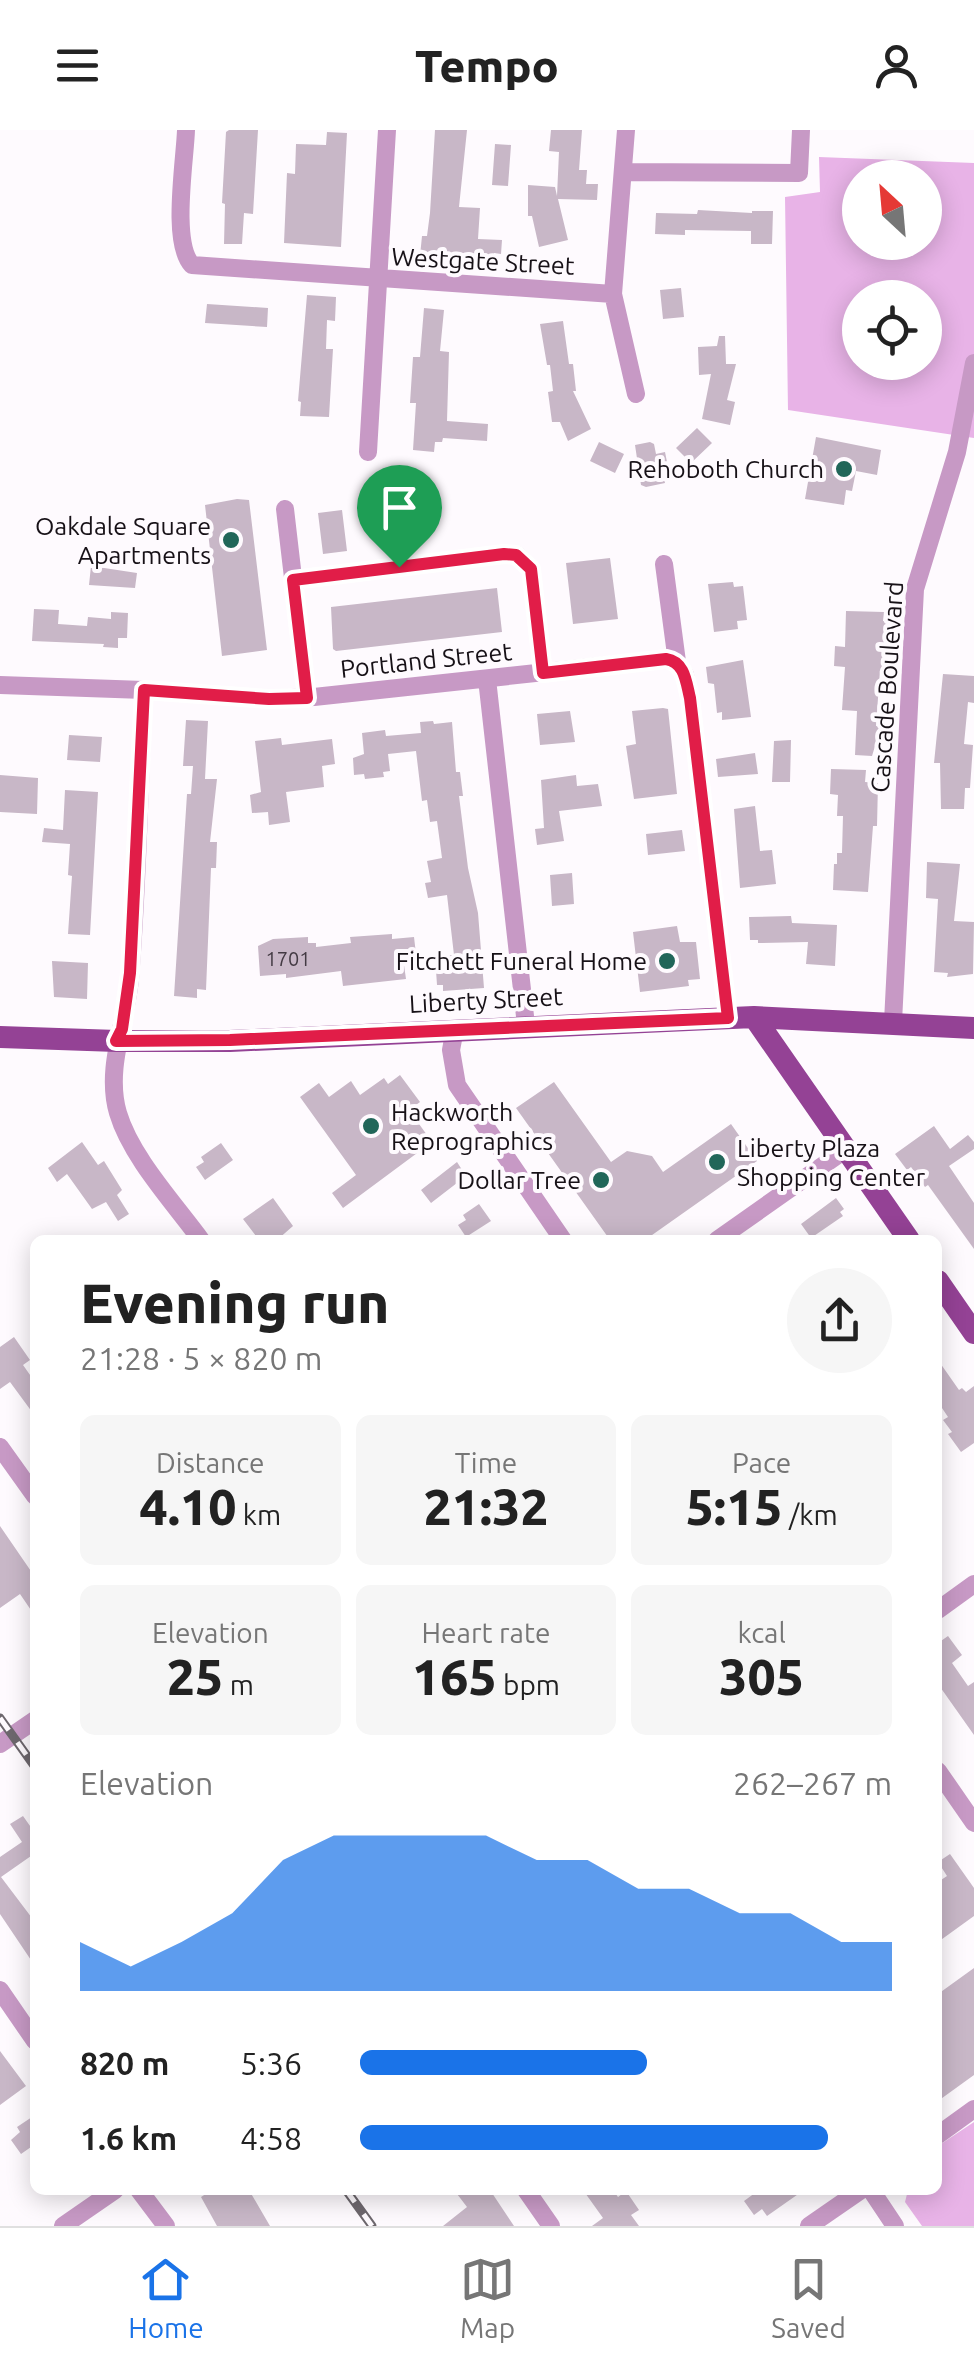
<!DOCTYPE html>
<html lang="en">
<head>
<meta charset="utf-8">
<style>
	body { margin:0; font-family:Ubuntu,sans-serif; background:#f6f6f6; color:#222; height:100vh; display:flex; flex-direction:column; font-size:38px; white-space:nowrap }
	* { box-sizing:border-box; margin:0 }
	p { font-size:32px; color:#767676 }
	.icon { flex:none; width:55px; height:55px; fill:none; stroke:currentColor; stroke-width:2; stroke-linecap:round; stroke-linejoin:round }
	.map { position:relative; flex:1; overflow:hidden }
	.panel { position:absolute; left:30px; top:1105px; width:912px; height:960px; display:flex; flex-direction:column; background:#fff; border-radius:15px; box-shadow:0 5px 25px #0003 }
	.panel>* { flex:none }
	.needle { width:65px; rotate:334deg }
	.buttons { position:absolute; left:842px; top:30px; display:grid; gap:20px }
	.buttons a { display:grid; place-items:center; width:100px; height:100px; border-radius:50%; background:#fff; box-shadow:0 5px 25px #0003; font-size:50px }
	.pin { position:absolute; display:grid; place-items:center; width:85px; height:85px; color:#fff; margin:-102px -42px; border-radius:50% 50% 50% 0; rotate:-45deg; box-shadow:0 0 10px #0007 }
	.pin .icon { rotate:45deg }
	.round { display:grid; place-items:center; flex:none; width:105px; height:105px; border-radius:52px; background:#f6f6f6 }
	.overview { display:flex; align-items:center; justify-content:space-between; height:170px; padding:0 50px }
	h1 { font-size:55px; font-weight:800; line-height:75px }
	.stats { display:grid; grid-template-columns:repeat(3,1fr); gap:15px; height:170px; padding:10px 50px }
	.stats div { display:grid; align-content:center; border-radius:15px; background:#f6f6f6; text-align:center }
	.stats b { font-size:50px; font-weight:800 }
	.stats small { font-size:28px; font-weight:400 }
	.stats p { font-size:28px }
	.chart { height:280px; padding:20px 50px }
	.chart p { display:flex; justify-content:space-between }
	.chart svg { width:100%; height:180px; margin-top:10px; fill:#1a73e8; opacity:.7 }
	ul { padding:0 50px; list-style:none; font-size:32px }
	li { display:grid; grid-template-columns:160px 120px 1fr; align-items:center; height:75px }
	li i { height:25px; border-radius:12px; background:#1a73e8 }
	header { display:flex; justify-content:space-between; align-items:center; height:130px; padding:0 50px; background:#fff; font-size:45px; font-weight:800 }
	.tab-bar { display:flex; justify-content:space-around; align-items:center; height:140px; border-top:2px solid #e0e0e0; background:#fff; font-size:28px; color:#767676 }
	.tab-bar a { display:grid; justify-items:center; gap:5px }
	.tab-bar .current { color:#1a73e8 }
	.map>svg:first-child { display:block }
	.green { fill:#e8b3e7; fill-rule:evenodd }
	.building { fill:#c8b7c7 }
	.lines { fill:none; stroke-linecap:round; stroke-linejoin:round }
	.minor { stroke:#c799c5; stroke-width:18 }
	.major { stroke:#944295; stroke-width:22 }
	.rail-casing { stroke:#6d676d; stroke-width:9 }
	.rail { stroke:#fefafe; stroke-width:5; stroke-dasharray:15; stroke-linecap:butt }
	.route-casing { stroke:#fff; stroke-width:20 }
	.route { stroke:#e11d48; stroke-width:12 }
	.poi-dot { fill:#216659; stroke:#fefafe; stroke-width:4 }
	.labels { text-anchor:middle; stroke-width:8; stroke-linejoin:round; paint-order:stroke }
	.number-label { font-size:20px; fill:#433a43 }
	.street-label { font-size:25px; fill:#171117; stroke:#fefafe }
	.poi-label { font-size:25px; fill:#171117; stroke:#fefafe; text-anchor:end }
</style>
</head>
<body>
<header><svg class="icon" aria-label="menu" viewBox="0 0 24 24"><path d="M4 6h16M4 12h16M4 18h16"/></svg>Tempo<svg class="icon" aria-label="person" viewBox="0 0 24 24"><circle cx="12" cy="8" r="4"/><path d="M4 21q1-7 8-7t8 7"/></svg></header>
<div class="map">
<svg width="974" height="2096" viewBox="0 0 974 2096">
	<rect width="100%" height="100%" fill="#fefafe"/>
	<!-- green -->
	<path class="green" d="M819,27L974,33V308L788,280L785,67L820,62ZM860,48H925V112H860ZM860,168H925V232H860Z
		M974,1992V2096H922L905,2072L908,2060H938V2016Z"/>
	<!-- building -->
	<path class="building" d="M229,0H258L253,84L244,83L242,114H224L225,74L222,73L226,2Z
		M435,0H467L459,77L480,78L478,109L502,110L501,124L494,123L493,132L476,131L477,124L448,123V129L420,126L422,106H427L430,83Z
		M551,0H582L579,40H587L586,54H598L597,70L558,69L568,110L539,117L532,86H528V55L555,57L557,66L559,22L549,21Z
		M327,2L347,3L341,117L284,113L287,43L295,44L296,14L326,15Z
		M495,14L511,15L508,56L492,55Z
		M698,80L752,83V81H773L772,114H751V101L685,100V105L655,104L656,83L697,84Z
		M681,158L684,187L663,189L660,160Z
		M307,165L336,167L335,191L327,190L326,219H333L329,287L300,286L301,272L298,271Z
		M207,174L268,178L267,197L205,193Z
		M424,178L444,180L440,221L449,222L447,291L488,294L487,311L443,308L442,312H435L434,322L413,320L416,273H410L413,227H420Z
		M563,191L569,234H573L576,261H573L591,299L568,311L560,292H552L548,262L553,261L550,235H547L540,194Z
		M719,206H725L726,234H736L727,270L735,272L730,295L702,289L711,244L699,245L698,217L717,216Z
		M697,298L712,313L691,333L676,318Z
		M816,307L881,320L877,345L856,341L852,361L846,360L844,375L805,369Z
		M599,312L624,324L615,343L590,331Z
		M650,312L654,314L656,324L665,322L669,342L663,343L665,353L646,357L641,355L635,315Z
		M237,369L249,370L267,520L222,526L205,375Z
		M342,380L347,421L323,424L318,383Z
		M610,428L618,489L573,494L566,433Z
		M91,436L137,443L135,458L89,455Z
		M733,452L734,457L743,456L747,490L737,491L738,499L714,502L708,454Z
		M497,458L502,502L336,521L333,519L331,477Z
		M34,479L59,480L58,494L87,496L88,487L111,489V482L128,483L127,508H118V518L103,517L104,514L32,511Z
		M846,481L884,482L883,491H887L886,540H880L876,596L882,597V612L876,613L872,626L855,625L857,581L842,580L845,537L834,536L835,516L845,517Z
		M743,530L751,587L722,590V582L717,583L714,554L708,553L706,537Z
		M943,544L974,546V573L968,572L964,614L973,615L970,658H965L964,679H941L940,633H934Z
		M663,578L668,579L677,664L634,669L626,616L636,614L632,581Z
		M570,581L575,612L540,615L537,584Z
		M186,590L208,591L205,649H217L210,712H217L216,738H211L206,860L197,859V868L174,866L187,664H191L193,636H183Z
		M433,591L434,594L452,592L456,642H460L463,666H459L468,738L478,783L484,858L443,861V855H437L435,826L454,825L447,765L428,768L425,753L431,752L427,731L442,728L437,691L430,692L427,670L422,671L416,621L388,624L390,641L383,642L384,647L365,649L364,644L354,645L353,628L364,624L362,603L385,600L386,606L421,603L420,592Z
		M69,605L102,607L100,632L67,630Z
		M281,608L282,615L332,609L335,634L322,636L324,657L286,662L290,692L269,695L268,682L252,683L250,665L261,662L255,611Z
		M791,610L790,652H772L774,611Z
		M755,623L758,644L718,647L716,629Z
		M831,639L866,640L865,652L878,653L877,696H873L868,762L833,760L834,734H837V723H842L843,686H837L838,665L830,664Z
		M0,645L38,648L37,684L0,682Z
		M576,645L577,656L598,654L602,676L559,681L564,711L537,715L535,699L544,698L541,650Z
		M65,660L98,662L90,805L68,804L72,746L68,745L70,714L42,712L44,698L63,700Z
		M755,676L760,721L772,720L776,754L740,758L734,679Z
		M682,700L685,721L648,725L646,704Z
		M927,732L960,734L954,791L974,792L973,844L947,847L948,843L934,842L938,769L926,768Z
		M572,743L574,774L552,776L550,745Z
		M791,786L792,793L837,795L835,836L806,834L808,812L758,813V810H750L749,787Z
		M677,796L680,812H696L700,849L688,850L689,856L640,862L633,802Z
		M392,804V809L414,807L416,824L403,828L406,849L343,856L341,841L286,848V844L260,846L258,816L273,809L308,807V813H316V817L351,813L350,807Z
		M52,831L88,833L87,869L54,867Z
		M400,945L420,972L409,980L432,1012L343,1078L332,1063L356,1045L300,967L319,953L329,967L351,951L360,965L384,948L388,954Z
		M554,952L611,1032L627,1021L652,1026L663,1042L731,994L757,1031L645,1110H610L516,978Z
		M934,996L950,1019L968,1005L974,1012V1019L949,1036L974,1073V1119L928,1055L925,1057L911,1037L907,1040L895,1024Z
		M82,1012L98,1035L104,1031L122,1060L117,1065L129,1084L118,1091L106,1072L92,1079L67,1044L57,1052L48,1038Z
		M221,1013L233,1030L205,1050L196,1037L204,1032L201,1027Z
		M457,1032L466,1046L431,1073L421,1060Z
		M273,1068L293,1096L277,1110H259L243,1089Z
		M836,1068L844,1079L840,1082L843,1086L811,1108L801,1094Z
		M479,1074L491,1091L466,1107L458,1095L466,1090L463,1085Z
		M14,1207L30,1230L23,1235L35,1252V1286L10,1252L0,1259V1217Z
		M938,1230L959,1260L962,1258L966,1262L974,1256V1313L961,1322L948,1304L952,1302L943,1290L948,1287L938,1272Z
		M0,1396L35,1447V1486L20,1464L0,1478Z
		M948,1506L962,1525L952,1533L968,1556L974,1552V1605L938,1554V1513Z
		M23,1686L35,1703V1733L31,1726L1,1747L35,1792V1836L0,1784V1727L22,1712L10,1694Z
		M950,1724L974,1758V1786L938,1812V1752L947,1746L938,1732Z
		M974,1838V1945L938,1971V1864Z
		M0,1921L26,1956L0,1975Z
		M35,1985V2022L31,2017L21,2024L11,2010L20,2002L17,1997Z
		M212,2060H249L270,2096H217L201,2067Z
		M454,2060H490L514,2096H443L467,2077Z
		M583,2060H613L618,2067L626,2061L639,2080L631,2085L639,2096H592L603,2088Z
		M759,2060H804L767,2086L762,2079L754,2085L744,2071Z"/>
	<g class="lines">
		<!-- minor -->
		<path class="minor" d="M186,0C185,31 171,113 192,135L613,164
			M626,0L613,164L636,264
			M624,42L799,43L801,0
			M368,322L387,0
			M285,379L307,568
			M664,434L677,532L685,545L690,568L728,888
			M293,450L504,424L517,425L531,439L543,543
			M487,549L526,895
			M0,555L144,560L269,569L314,567L666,529L677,532
			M144,560C139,656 138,753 130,849C126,893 105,939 118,983C131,1027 174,1073 201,1110
			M893,892L915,459L957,322L974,233
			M455,899L451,920L457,955L563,1110
			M717,1110L845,1020
			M0,1317L35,1366
			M938,1480L974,1454
			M0,1614L35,1590
			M938,1641L974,1693
			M0,1860L35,1911
			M938,2005L974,1979
			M139,2060L166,2096
			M526,2060L551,2096
			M871,2060L895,2096
			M63,2096L115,2060
			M809,2096L861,2060"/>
		<!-- major -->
		<path class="major" d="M754,887L909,1110
			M0,907L117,911H230L754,887L974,898
			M938,1151L974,1203"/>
		<!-- rail casing -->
		<g class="rail-casing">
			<path id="rail" d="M0,1588L35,1637
				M346,2060L372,2096"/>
		</g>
		<!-- rail -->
		<use href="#rail" class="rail"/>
	</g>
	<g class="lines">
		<!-- route casing -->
		<g class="route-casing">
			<path id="route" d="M504,424L516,425L531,439L543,543L666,529C685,532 686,552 690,568L728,888L230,910L116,911L122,899L130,843L144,560L269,569L307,568L293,450Z"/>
		</g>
		<!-- route -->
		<use href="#route" class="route"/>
	</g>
	<!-- markers -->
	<g class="poi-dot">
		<circle cx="844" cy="339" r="10"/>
		<circle cx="231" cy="410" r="10"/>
		<circle cx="667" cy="831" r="10"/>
		<circle cx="371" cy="996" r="10"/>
		<circle cx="717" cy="1032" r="10"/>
		<circle cx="601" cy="1050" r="10"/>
	</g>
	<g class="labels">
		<!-- number labels -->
		<g class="number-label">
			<text x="288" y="836">1701</text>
		</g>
		<!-- street labels -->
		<g class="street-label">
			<text transform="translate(483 131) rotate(3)" y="9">Westgate Street</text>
			<text transform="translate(426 530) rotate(-6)" y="9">Portland Street</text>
			<text transform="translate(887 557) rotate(-86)" y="9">Cascade Boulevard</text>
			<text transform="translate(486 870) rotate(-3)" y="9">Liberty Street</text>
		</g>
		<!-- poi labels -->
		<g class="poi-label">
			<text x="824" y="348">Rehoboth Church</text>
			<text x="211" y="405">Oakdale Square<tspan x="211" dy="29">Apartments</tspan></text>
			<text x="647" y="840">Fitchett Funeral Home</text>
			<text x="391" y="991" text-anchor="start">Hackworth<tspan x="391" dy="29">Reprographics</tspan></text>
			<text x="737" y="1027" text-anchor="start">Liberty Plaza<tspan x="737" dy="29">Shopping Center</tspan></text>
			<text x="581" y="1059">Dollar Tree</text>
		</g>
	</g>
</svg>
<div class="buttons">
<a><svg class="needle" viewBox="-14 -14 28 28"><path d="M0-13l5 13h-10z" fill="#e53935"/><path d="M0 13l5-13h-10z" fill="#767676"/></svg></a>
<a><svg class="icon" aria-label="locate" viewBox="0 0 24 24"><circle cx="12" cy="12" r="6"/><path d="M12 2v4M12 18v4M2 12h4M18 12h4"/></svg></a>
</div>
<div class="pin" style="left:399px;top:437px;background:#1e9e55"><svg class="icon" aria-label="arrive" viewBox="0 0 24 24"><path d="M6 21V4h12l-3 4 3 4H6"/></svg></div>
<section class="panel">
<div class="overview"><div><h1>Evening run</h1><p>21:28 · 5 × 820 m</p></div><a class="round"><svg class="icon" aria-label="share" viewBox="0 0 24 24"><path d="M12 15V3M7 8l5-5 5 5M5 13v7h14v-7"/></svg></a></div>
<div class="stats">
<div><p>Distance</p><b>4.10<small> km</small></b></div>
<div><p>Time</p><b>21:32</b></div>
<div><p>Pace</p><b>5:15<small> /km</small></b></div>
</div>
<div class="stats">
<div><p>Elevation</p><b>25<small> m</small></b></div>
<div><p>Heart rate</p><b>165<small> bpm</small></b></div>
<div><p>kcal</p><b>305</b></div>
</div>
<div class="chart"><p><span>Elevation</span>262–267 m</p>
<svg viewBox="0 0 160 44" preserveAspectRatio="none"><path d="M0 44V32L10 38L20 32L30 25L40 12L50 6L60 6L70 6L80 6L90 12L100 12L110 19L120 19L130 25L140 25L150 32L160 32V44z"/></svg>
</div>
<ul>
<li><b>820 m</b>5:36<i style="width:54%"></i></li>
<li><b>1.6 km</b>4:58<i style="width:88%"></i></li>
</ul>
</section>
</div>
<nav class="tab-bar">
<a class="current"><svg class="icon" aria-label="home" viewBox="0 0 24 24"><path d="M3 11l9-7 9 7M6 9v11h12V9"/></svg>Home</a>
<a><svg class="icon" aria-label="map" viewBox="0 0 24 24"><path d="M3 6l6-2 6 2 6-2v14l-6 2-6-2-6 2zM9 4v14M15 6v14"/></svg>Map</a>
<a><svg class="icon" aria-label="saved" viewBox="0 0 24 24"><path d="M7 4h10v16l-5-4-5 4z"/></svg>Saved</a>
</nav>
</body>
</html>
